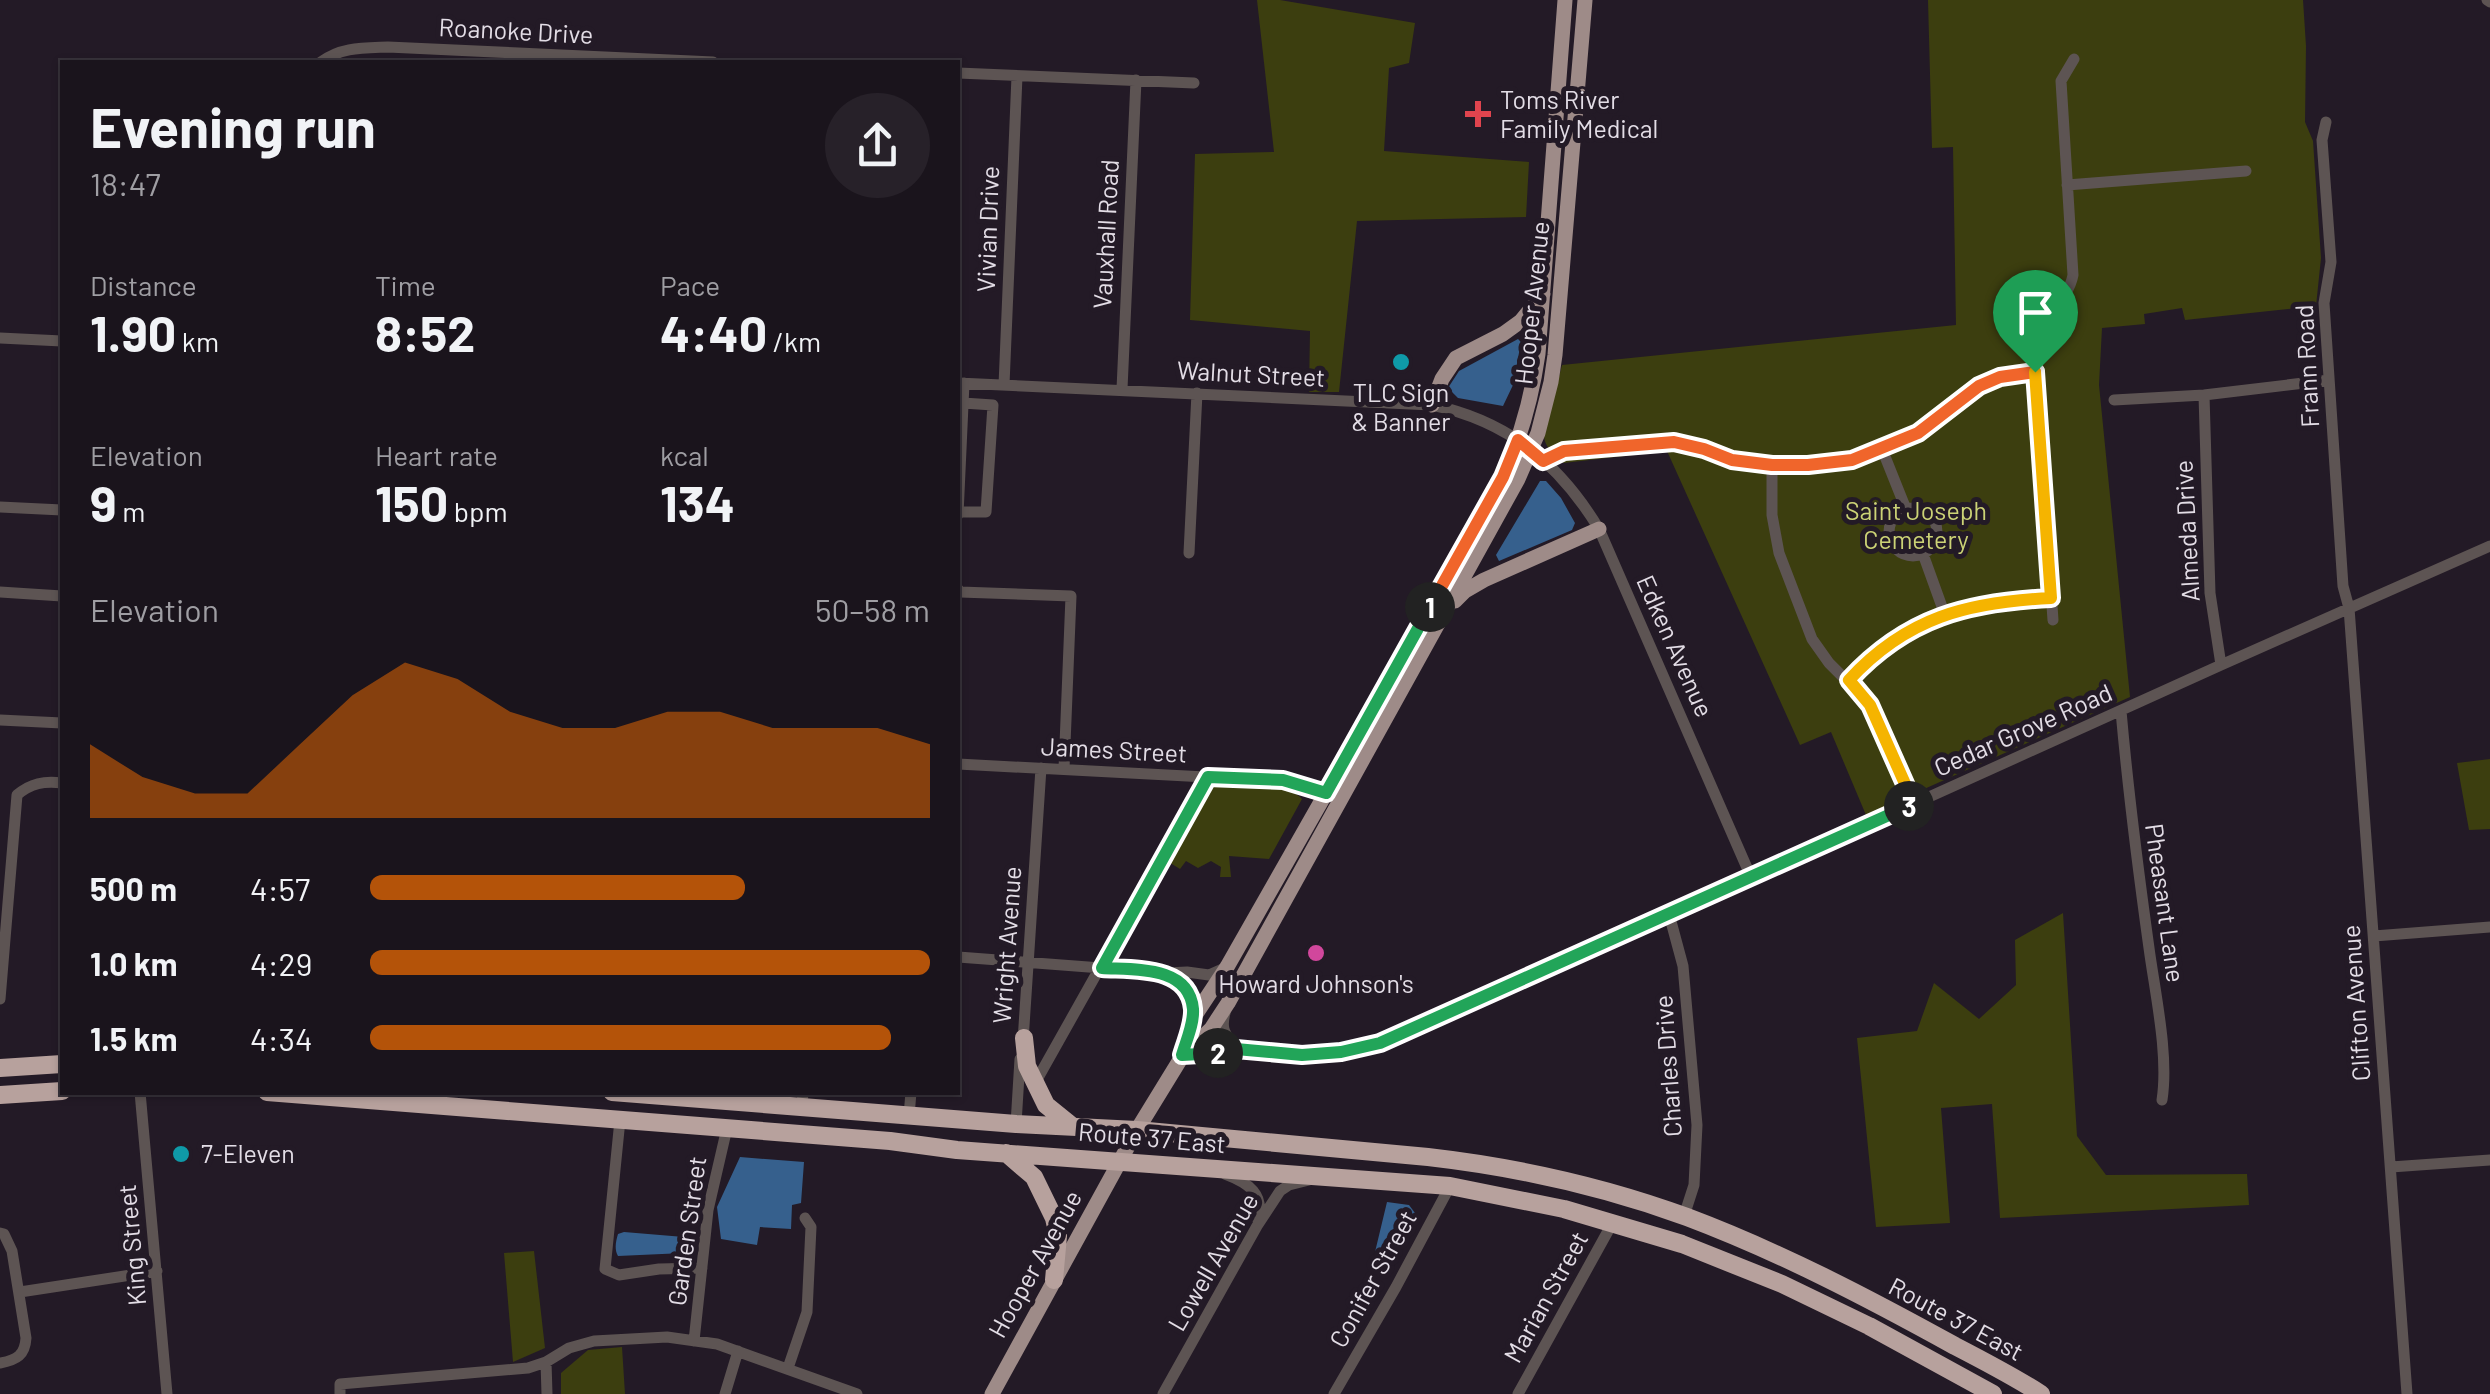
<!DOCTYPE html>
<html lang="en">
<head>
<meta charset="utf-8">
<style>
	body { margin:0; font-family:Barlow,sans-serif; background:#272129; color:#f1f3f6; height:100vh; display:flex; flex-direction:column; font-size:38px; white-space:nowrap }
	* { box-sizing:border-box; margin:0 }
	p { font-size:32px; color:#9f9ea3 }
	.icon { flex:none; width:55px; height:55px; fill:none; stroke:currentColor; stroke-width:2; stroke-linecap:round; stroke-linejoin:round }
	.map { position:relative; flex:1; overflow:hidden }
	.sheet { position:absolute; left:60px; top:60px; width:900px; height:1035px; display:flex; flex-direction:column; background:#1a141c; border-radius:0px; box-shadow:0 2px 8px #0004,0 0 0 2px #38333b }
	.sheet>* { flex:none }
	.pin { position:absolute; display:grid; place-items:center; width:85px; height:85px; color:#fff; margin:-102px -42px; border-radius:50% 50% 50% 0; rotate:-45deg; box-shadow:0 0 10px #0007 }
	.pin .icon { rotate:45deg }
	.km { position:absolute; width:50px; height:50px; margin:-25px; border-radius:50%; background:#222; color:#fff; font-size:28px; line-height:50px; text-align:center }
	.round { display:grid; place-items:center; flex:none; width:105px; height:105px; border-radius:52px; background:#272129 }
	.head { display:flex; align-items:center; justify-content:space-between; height:170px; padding:0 30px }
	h1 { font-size:55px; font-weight:700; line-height:75px }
	.stats { display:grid; grid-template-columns:repeat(3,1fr); gap:15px; height:170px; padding:10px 30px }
	.stats div { display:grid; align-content:center }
	.stats b { font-size:50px; font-weight:700 }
	.stats small { font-size:28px; font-weight:400 }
	.stats p { font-size:28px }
	.chart { height:280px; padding:20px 30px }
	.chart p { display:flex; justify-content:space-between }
	.chart svg { width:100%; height:180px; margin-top:10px; fill:#b45309; opacity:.7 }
	ul { padding:0 30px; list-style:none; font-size:32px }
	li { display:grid; grid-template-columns:160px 120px 1fr; align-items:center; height:75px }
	li i { height:25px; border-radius:12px; background:#b45309 }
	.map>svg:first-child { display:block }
	.green { fill:#3c3e0f }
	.water { fill:#36608d }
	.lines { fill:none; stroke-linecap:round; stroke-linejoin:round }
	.minor { stroke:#5d5453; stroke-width:11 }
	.major { stroke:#9e8b88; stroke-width:15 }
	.highway { stroke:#b7a19d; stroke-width:18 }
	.split-1-casing { stroke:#fff; stroke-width:20 }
	.split-2-casing { stroke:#fff; stroke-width:20 }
	.split-3-casing { stroke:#fff; stroke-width:20 }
	.split-4-casing { stroke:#fff; stroke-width:20 }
	.split-1 { stroke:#f0652b; stroke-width:12 }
	.split-2 { stroke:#22a559; stroke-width:12 }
	.split-3 { stroke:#22a559; stroke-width:12 }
	.split-4 { stroke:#f5b400; stroke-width:12 }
	.health-dot { fill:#e0444e; stroke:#231a26; stroke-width:4 }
	.culture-dot { fill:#0f9aa8; stroke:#231a26; stroke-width:4 }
	.hotel-dot { fill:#d1479c; stroke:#231a26; stroke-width:4 }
	.labels { text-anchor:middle; stroke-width:10; stroke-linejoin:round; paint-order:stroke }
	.street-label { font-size:25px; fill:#e3dde6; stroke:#231a26 }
	.poi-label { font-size:25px; fill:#e3dde6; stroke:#231a26; text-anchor:start }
	.park-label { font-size:25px; fill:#ccd376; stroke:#231a26 }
</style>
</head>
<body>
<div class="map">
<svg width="2490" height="1394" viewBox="0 0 2490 1394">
	<rect width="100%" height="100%" fill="#231a26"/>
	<!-- green -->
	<path class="green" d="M1257,0H1280L1415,23L1409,63L1389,68L1384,151L1529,162L1526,217L1357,221L1339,392H1309L1310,331L1190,320L1195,154L1274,152Z
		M1928,0H2303L2306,46L2305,122L2313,141L2321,258L2316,306L2185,320L2182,308L2144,314L2145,324L2102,328L2099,385L2130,697L1866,815L1831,732L1800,745L1667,451L1564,463C1556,455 1544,448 1544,435L1562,365L1956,325L1953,147L1932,148Z
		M2490,759V829L2469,830L2457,763Z
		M1214,783C1236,784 1288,783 1302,799L1269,859L1229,856L1231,877H1220L1221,867L1211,861L1198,868L1186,861L1180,869L1167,861Z
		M2063,913L2077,1136L2106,1175L2247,1174L2249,1205L2000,1218L1992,1104L1941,1108L1950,1223L1876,1227L1857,1038L1917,1031L1934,983L1979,1019L2016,985L2015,940Z
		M534,1251L545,1348L513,1362L504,1253Z
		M622,1347L625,1394H561V1373L588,1350Z"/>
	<!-- water -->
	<path class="water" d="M1518,339L1521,342L1513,385L1503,406L1458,398L1448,388L1459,371Z
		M1540,481H1546L1561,498L1575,523L1572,530L1499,561L1496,555Z
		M740,1157L804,1162L801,1203L792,1205L791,1229L760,1227L757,1245L721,1239L717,1207Z
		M1387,1202L1409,1205L1415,1213V1220L1394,1257L1384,1258L1375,1252Z
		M624,1232L684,1237L687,1249L684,1253L618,1256C614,1249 616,1241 618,1234Z"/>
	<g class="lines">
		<!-- minor -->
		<path class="minor" d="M2487,0L2490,2
			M321,62C341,47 363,48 388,47L713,62
			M958,73L1194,83
			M2326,122L2322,140L2331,262L2324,303L2343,586L2349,608L2407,1394
			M2067,185L2246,171
			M0,338L62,341
			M958,383L1432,405C1508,421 1559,463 1599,529L1751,877
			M1004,385L1017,76
			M1122,389L1136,80
			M2204,395L2210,593L2221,665
			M2114,400L2204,395L2329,380
			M1882,449L1906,509
			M1543,461L1564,451L1675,442L1703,449L1731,460L1772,465H1807L1852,461L1918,433L1979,386L2000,377L2035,372
			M1772,465V515L1779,553L1812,639L1829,663L1871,705L1914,804
			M0,507L62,510
			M1889 532a24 24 0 1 1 48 0a24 24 0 1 1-48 0Z
			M958,512H986L993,405L963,403
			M958,515L964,383
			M1189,553L1197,393
			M1923,554L1945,615
			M958,589L960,592L1071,596L1064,769
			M0,592L62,596
			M2053,620L2034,342C2041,316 2068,302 2073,275L2061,81L2074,59
			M1849,681C1906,619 1970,602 2051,598
			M2121,711C2128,790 2138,869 2149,948C2155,993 2169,1055 2162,1100
			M0,720L62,723
			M958,764L1283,781L1326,793
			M1669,914L1683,966L1697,1125L1694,1185L1684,1216
			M2374,936L2490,927
			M958,957L1167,973L1187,972L1209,975L1227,967
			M1167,973C1184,985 1193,997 1192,1018
			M0,999L17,795C31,783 44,781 62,783
			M1225,1013C1220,1032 1227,1034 1236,1049
			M1023,1041L1041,768
			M1183,1055L1226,1053L1236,1049C1293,1061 1351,1054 1405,1034L2221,665L2490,546
			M1034,1085L1207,777
			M140,1092L167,1394
			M802,1108L803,1092
			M909,1116L911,1092
			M620,1120L605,1269L619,1275L659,1269L702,1268
			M1016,1124L1020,1059
			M2391,1167L2490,1160
			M1225,1174C1249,1183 1265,1194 1258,1221
			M0,1233L4,1234L12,1251L26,1338C25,1355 17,1360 0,1363
			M20,1292L157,1271
			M694,1341L708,1210L727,1128
			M546,1362L547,1394
			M788,1368L807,1312L811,1227L805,1218
			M340,1394V1384L528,1368L546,1362L569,1348L594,1341L667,1337L717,1344L857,1394
			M725,1394L738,1351
			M1163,1394L1257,1226L1280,1191L1289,1185L1309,1180
			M1334,1394L1396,1287L1450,1186
			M1518,1394L1613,1222"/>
		<!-- major -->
		<path class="major" d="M1432,405L1442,379L1456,358L1503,334L1521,321L1543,294
			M1455,601L1465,591L1484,580L1599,529
			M1183,1055L1211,1029L1228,1003L1518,479L1538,433L1551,382L1555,355L1585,0
			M992,1394L1137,1130L1183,1055L1192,1020L1227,967L1326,793L1503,477C1521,437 1532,396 1538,354L1565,0"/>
		<!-- highway -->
		<path class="highway" d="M1024,1038L1027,1066L1046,1105L1072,1126
			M0,1068L62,1064
			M267,1092L890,1141L957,1150L1450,1186L1564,1209L1682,1244L1782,1284L1869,1326L1993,1394
			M612,1092L1016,1124L1137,1130L1428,1157C1515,1167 1605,1187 1687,1217C1780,1252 1868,1298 1955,1346C1984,1361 2013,1376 2041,1394
			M0,1095L62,1091
			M1006,1153L1034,1177L1054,1218L1058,1236L1054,1280"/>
	</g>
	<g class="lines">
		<!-- split-1 casing -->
		<g class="split-1-casing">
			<path id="split-1" d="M1430,607L1503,477L1518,440L1543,461L1564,451L1674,442L1704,449L1732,460L1772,465H1808L1852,460L1918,433L1979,386L2000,377L2035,372"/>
		</g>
		<!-- split-2 casing -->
		<g class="split-2-casing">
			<path id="split-2" d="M1218,1053L1182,1055C1186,1041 1194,1024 1193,1009C1189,965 1134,970 1102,968L1208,777L1283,780L1326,793L1430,607"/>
		</g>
		<!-- split-3 casing -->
		<g class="split-3-casing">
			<path id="split-3" d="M1218,1053L1236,1049L1302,1055L1341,1052L1380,1043L1909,806"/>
		</g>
		<!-- split-4 casing -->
		<g class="split-4-casing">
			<path id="split-4" d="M1909,806L1914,804L1870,705L1849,680C1907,617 1968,602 2051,598L2035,372"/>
		</g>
		<!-- split-1 -->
		<use href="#split-1" class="split-1"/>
		<!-- split-2 -->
		<use href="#split-2" class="split-2"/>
		<!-- split-3 -->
		<use href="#split-3" class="split-3"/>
		<!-- split-4 -->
		<use href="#split-4" class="split-4"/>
	</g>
	<!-- markers -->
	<path class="health-dot" d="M1473 99h10v10h10v10h-10v10h-10v-10h-10v-10h10z"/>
	<g class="culture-dot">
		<circle cx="1401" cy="362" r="10"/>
		<circle cx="181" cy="1154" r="10"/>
	</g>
	<circle class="hotel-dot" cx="1316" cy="953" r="10"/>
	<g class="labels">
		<!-- street labels -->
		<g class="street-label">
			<text transform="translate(516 31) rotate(3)" y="9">Roanoke Drive</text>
			<text transform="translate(988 229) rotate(-88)" y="9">Vivian Drive</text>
			<text transform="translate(1106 234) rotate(-87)" y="9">Vauxhall Road</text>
			<text transform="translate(1532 303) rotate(-84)" y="9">Hooper Avenue</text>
			<text transform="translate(2307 366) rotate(-93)" y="9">Frann Road</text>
			<text transform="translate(1251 374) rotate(3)" y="9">Walnut Street</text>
			<text transform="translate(2187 531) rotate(-93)" y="9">Almeda Drive</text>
			<text transform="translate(1675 646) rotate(66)" y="9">Edken Avenue</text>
			<text transform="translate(2023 730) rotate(-24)" y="9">Cedar Grove Road</text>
			<text transform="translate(1114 750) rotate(3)" y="9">James Street</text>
			<text transform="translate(2165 903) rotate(82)" y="9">Pheasant Lane</text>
			<text transform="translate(1007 945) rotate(-86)" y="9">Wright Avenue</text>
			<text transform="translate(2356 1003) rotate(-94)" y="9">Clifton Avenue</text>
			<text transform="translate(1668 1066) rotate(-94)" y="9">Charles Drive</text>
			<text transform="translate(1152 1138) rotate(5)" y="9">Route 37 East</text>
			<text transform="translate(687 1231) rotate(-82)" y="9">Garden Street</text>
			<text transform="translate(132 1245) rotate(-95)" y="9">King Street</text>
			<text transform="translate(1213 1262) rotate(-60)" y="9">Lowell Avenue</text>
			<text transform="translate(1035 1264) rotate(-61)" y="9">Hooper Avenue</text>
			<text transform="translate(1373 1279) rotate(-61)" y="9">Conifer Street</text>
			<text transform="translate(1546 1297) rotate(-61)" y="9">Marian Street</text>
			<text transform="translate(1956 1319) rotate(28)" y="9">Route 37 East</text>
		</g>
		<!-- poi labels -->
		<g class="poi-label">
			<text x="1500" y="109">Toms River<tspan x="1500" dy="29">Family Medical</tspan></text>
			<text x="1401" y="402" text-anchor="middle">TLC Sign<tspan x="1401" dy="29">&amp; Banner</tspan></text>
			<text x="1316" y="993" text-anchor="middle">Howard Johnson's</text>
			<text x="201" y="1163">7-Eleven</text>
		</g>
		<!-- park labels -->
		<g class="park-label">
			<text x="1916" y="520">Saint Joseph<tspan x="1916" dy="29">Cemetery</tspan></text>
		</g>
	</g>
</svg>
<div class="pin" style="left:2035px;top:372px;background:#1e9e55"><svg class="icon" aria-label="arrive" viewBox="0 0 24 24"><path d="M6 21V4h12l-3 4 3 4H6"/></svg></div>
<b class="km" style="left:1430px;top:607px">1</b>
<b class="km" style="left:1218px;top:1053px">2</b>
<b class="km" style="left:1909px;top:806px">3</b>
<section class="sheet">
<div class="head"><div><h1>Evening run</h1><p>18:47</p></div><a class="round"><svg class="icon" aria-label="share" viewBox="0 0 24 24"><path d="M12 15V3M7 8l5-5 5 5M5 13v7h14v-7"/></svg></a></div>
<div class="stats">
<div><p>Distance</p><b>1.90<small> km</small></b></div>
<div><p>Time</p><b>8:52</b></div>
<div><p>Pace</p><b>4:40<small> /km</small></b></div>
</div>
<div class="stats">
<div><p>Elevation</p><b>9<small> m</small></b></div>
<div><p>Heart rate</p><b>150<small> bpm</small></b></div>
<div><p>kcal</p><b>134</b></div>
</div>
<div class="chart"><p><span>Elevation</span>50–58 m</p>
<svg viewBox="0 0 160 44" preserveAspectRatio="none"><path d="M0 44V26L10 34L20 38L30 38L40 26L50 14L60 6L70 10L80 18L90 22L100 22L110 18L120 18L130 22L140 22L150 22L160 26V44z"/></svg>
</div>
<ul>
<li><b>500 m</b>4:57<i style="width:67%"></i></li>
<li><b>1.0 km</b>4:29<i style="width:100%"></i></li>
<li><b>1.5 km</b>4:34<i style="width:93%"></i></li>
</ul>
</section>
</div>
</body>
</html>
